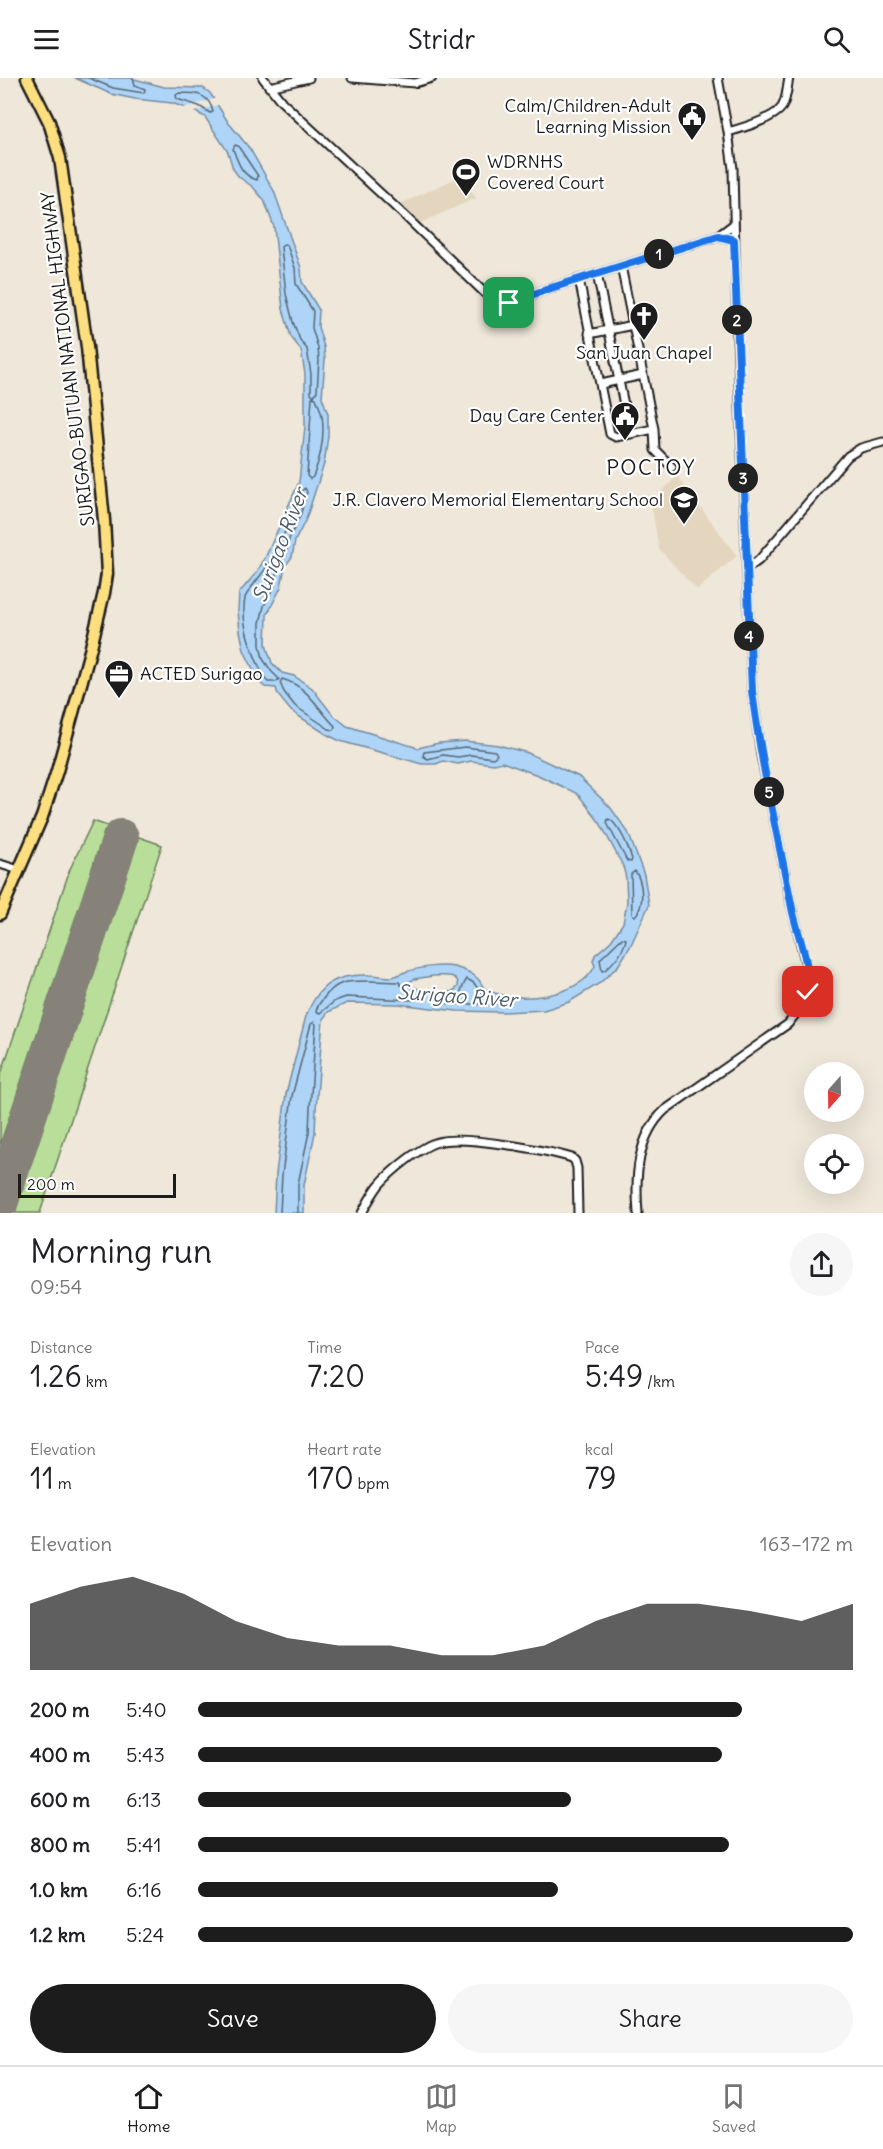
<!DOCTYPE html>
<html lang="en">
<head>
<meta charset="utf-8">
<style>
	body { margin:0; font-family:Delius,sans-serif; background:#f6f6f6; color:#202124; height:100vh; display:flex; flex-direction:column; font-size:22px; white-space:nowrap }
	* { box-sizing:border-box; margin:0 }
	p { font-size:20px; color:#757577 }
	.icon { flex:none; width:33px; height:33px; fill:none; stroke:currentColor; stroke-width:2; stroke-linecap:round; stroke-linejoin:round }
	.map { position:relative; height:1135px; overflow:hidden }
	.details { display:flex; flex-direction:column; background:#fff; flex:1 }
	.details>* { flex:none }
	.needle { width:39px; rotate:200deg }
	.controls { position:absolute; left:804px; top:984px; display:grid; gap:12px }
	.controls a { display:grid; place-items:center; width:60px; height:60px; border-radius:50%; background:#fff; box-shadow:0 6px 24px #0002; font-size:30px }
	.scale { position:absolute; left:18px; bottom:15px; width:158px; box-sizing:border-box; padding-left:6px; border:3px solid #1c1c1c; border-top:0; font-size:16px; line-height:21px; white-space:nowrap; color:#1c1c1c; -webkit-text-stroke:4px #fff; paint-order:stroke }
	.pin { position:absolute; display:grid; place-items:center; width:51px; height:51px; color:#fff; margin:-26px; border-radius:12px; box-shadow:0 3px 9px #0006 }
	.km { position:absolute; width:30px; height:30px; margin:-15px; border-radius:50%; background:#222; color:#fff; font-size:16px; line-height:30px; text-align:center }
	.round { display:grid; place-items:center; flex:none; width:63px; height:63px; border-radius:32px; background:#f6f6f6 }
	.head { display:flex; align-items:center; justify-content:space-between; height:102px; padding:0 30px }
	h1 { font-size:33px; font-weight:600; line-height:45px }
	.figures { display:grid; grid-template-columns:repeat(3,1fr); gap:9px; height:102px; padding:6px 30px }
	.figures div { display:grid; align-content:center }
	.figures b { font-size:30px; font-weight:600 }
	.figures small { font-size:16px; font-weight:400 }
	.figures p { font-size:16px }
	.chart { height:168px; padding:12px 30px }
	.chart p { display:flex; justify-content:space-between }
	.chart svg { width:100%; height:108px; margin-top:6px; fill:#1c1c1c; opacity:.7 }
	.button { display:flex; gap:12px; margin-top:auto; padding:12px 30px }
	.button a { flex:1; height:69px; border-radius:36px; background:#1c1c1c; color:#fff; font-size:24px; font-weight:600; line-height:69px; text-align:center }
	.button a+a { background:#f6f6f6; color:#202124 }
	ul { padding:0 30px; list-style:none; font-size:20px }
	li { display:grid; grid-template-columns:96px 72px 1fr; align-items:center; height:45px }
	li i { height:15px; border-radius:8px; background:#1c1c1c }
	header { display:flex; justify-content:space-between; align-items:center; height:78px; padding:0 30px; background:#fff; font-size:27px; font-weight:600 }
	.tabs { display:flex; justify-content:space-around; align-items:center; height:84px; border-top:2px solid #e0e0e0; background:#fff; font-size:16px; color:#757577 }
	.tabs a { display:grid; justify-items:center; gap:3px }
	.tabs .current { color:#1c1c1c }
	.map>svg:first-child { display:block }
	.built { fill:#e4d6be }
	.green { fill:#b8de9a; stroke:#6a7d5b; stroke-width:1.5 }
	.water { fill:#aed5f8; stroke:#748ba0; stroke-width:1.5; fill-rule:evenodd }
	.pier { fill:#efe7d9 }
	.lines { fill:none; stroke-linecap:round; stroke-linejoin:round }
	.shore { stroke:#566674; stroke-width:1.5 }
	.runway { stroke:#86827a; stroke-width:36 }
	.minor-casing { stroke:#1c1c1c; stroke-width:11 }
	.highway-casing { stroke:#1c1c1c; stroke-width:15 }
	.minor { stroke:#fff; stroke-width:7 }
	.highway { stroke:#fedf80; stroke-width:10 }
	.route-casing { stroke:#fff; stroke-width:12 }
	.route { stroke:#1a73e8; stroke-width:8 }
	.labels { text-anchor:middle; stroke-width:4.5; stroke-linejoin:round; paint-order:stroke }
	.poi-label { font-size:18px; fill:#1c1c1c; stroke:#fff; text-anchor:end }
	.street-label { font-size:18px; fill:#1c1c1c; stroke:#fff }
	.water-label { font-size:20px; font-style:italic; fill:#4f5d69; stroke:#fff }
	.quarter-label { font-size:21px; letter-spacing:1.5px; fill:#1c1c1c; stroke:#fff }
</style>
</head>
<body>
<header><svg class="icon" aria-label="menu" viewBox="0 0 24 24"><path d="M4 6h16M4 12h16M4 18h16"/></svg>Stridr<svg class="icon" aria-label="search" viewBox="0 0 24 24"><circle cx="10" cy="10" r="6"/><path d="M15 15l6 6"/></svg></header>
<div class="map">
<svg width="883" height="1135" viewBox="0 0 883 1135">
	<rect width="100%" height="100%" fill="#efe7d9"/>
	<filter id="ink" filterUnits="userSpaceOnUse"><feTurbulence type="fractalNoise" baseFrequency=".0167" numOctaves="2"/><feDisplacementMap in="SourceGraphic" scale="12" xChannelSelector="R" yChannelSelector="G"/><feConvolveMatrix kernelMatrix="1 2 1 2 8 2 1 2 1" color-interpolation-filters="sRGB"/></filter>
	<g filter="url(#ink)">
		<!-- built -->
		<path class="built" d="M461,98L476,120L418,146L398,127Z
			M677,398L737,478L697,512L659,471L651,425Z
			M93,743L162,767L40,1135H0V999L70,791Z"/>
		<!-- green -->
		<path class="green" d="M93,743L162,767L40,1135H15L137,765L104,754L0,1067V999L70,791Z"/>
		<!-- water -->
		<path class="water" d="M75,0H131L164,9L203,10L210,15L228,44L250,71L274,113L301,190L302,204L319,232L318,249L324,269L325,282L322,319L328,336V358L324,386L306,441L295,463L292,479L285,488L281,509L267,537L266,567L272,585L282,595L294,598L312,610L332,636L347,648L418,670L439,665L465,663L498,667L528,675L579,699L610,729L628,754L644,797L649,827L630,869L618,888L600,905L569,924L544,932L504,934L457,933L398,926L347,925L328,934L323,941L316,1031L315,1055L304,1107V1135H274L276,1096L286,1016L306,938C319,906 335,896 369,897C377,897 384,899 392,899C397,898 400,896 405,894C418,890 440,886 454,889C462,891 473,895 479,902C482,906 482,910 487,912C516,926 580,920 595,888L593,883L595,877L611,863L623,845L627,824L626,800L623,788L600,745L581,720L576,715L538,697L502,684L494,686L471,683L458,686L443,683L436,686H422L340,663L326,656L291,633L278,617L276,610L265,609L259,604L244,572L240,553L238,533L239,515L257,494L266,478L299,404L305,349V296L301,272L291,259L283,231L274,149L270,138L264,122L253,109L239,99L233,91L228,74L205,39L196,34L172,25L135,21L111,16ZM433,898C444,898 460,895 458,909C445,923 421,912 406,906L414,901Z"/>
		<!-- pier -->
		<path class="pier" d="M217,20L221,26L191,35L180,31Z"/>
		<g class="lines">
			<!-- shore -->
			<path class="shore" d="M89,0L113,10L144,15L145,11L135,7L133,0
				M179,15C196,15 209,15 213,34L210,35L199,28L177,21L176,17Z
				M235,67L238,68L258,98L257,102C242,98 238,85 233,71Z
				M284,166L287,167L295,190L296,206L313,233L312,250L318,270L319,282L317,313L314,318L311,315V296L307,271L300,262L293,244L286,216L281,169Z
				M312,319L316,320C318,326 321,332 322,338C325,358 320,381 313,399L310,401L307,398Z
				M305,410L307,414L300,438L289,461L286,476L279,486L275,506L264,528L260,545V567L263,581L272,594L279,601L276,604H268L264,600C253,574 240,549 245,520C246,514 267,491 271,482C283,460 293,436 301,413Z
				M282,601C308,608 317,630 335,648L334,652L329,651L295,628L284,614L280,605Z
				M465,669L495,673L497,677L493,680L471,677L458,679L443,677L428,681L423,678L424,674Z
				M608,741L611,742C622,753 627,766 632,781L631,784L627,783L607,745Z
				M635,793C643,804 645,828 635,838L632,836L631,796Z
				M622,860L626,861C624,873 614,884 605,892L602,893L600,881Z
				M467,901L474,905L481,915L501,922L502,926H448V921C465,917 459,912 467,901Z
				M370,903L399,904L404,911L415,916L416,920L413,922L346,919L335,923L320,935L316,933C317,928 319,926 323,921C337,902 347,903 370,903Z
				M280,1135L282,1097L292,1018L311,946L314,944L316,946L310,1030L309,1054L298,1106V1135"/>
			<!-- runway -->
			<path class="runway" d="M0,1124L121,759"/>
			<!-- minor casing -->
			<g class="minor-casing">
				<path id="minor" d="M263,0L282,24L406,139L494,224L509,225L551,210L718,158L734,162
					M352,0L415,5L432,0
					M269,9L309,0
					M728,54C742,50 774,41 782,29C787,21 787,9 789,0
					M718,158L734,146
					M597,196L630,356
					M579,201L610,356L616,359L654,351L621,188
					M589,256L633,247
					M601,306L643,297
					M654,351L655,372L672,389
					M747,491L759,482L848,378L861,370L883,364
					M0,786L19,792
					M362,1135C367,1126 372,1116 379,1107C390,1094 421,1068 438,1064C461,1057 547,1072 572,1080L575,1083L577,1090L578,1135
					M638,1135C635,1099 637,1058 665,1032L788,946L804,925L808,908L806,887L791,826L761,677L752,613L737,256L733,91L728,54L718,0"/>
			</g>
			<!-- highway casing -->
			<g class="highway-casing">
				<path id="highway" d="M0,836L42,739L57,693L90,573L104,515L107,496L104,442L87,269L60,80L49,44L27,0"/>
			</g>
			<!-- minor -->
			<use href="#minor" class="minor"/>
			<!-- highway -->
			<use href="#highway" class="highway"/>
		</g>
	</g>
	<g class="lines" filter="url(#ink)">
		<!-- route casing -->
		<g class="route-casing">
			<path id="route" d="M509,225L551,210L718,158L734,162L752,613C761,684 777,755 791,825C796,854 811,885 808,914"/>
		</g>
		<!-- route -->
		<use href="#route" class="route"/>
	</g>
	<!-- icons -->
	<defs>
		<g id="civic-pin" transform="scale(1.5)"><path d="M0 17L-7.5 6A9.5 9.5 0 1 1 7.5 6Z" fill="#1c1c1c" stroke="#fff"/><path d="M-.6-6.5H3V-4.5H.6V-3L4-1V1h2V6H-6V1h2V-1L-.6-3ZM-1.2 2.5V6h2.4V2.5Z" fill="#fff"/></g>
		<g id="stadium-pin" transform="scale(1.5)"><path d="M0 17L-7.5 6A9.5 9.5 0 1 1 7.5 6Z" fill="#1c1c1c" stroke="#fff"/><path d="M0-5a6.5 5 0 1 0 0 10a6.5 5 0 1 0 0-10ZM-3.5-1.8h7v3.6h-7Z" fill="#fff"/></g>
		<g id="church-pin" transform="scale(1.5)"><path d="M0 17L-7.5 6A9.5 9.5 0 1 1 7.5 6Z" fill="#1c1c1c" stroke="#fff"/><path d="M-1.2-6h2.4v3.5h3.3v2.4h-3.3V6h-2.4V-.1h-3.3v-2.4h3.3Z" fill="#fff"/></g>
		<g id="school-pin" transform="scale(1.5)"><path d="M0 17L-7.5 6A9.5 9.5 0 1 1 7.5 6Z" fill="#1c1c1c" stroke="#fff"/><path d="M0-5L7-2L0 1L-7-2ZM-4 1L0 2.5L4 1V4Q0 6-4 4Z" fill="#fff"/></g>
		<g id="office-pin" transform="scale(1.5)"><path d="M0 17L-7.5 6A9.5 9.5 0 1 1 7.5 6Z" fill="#1c1c1c" stroke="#fff"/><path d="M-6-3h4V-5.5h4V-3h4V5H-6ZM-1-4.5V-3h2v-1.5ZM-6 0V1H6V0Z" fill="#fff"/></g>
	</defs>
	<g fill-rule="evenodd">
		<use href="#civic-pin" x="692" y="38"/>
		<use href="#stadium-pin" x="466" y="94"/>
		<use href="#church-pin" x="644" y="238"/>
		<use href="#civic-pin" x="625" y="338"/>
		<use href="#school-pin" x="684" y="422"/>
		<use href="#office-pin" x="119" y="596"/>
	</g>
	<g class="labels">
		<!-- poi labels -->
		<g class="poi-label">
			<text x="671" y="34">Calm/Children-Adult<tspan x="671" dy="21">Learning Mission</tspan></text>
			<text x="487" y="90" text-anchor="start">WDRNHS<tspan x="487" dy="21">Covered Court</tspan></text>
			<text x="644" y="281" text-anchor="middle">San Juan Chapel</text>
			<text x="604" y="344">Day Care Center</text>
			<text x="663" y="428">J.R. Clavero Memorial Elementary School</text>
			<text x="140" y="602" text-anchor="start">ACTED Surigao</text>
		</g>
		<!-- street labels -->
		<g class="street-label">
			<text transform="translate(68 281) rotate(-97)" y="6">SURIGAO-BUTUAN NATIONAL HIGHWAY</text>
		</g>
		<!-- water labels -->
		<g class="water-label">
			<text transform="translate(280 467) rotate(-69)" y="7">Surigao River</text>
			<text transform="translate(457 918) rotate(4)" y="7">Surigao River</text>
		</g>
		<!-- quarter labels -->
		<g class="quarter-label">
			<text x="651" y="397">POCTOY</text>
		</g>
	</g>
</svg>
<div class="controls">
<a><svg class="needle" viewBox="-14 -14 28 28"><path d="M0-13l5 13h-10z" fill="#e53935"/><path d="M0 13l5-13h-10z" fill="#757577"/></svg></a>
<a><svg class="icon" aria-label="locate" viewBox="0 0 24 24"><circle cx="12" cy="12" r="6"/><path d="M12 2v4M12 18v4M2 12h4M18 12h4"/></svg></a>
</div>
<div class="scale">200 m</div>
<div class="pin" style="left:509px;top:225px;background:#1e9e55"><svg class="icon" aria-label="arrive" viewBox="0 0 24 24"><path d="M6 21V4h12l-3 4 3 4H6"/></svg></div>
<div class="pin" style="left:808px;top:914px;background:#d93025"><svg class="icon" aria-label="check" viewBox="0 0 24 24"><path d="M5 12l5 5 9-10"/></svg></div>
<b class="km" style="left:659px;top:176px">1</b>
<b class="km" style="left:737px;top:242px">2</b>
<b class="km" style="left:743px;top:400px">3</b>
<b class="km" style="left:749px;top:558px">4</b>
<b class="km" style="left:769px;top:714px">5</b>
</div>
<section class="details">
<div class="head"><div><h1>Morning run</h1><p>09:54</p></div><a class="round"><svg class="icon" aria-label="share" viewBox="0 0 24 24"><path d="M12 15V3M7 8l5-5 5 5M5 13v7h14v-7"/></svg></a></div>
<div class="figures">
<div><p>Distance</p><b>1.26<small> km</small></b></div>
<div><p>Time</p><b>7:20</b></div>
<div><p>Pace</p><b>5:49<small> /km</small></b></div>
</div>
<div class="figures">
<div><p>Elevation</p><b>11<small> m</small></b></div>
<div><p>Heart rate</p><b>170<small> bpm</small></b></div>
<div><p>kcal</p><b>79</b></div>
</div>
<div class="chart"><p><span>Elevation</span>163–172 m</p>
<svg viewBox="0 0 160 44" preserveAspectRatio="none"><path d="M0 44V17L10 10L20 6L30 13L40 24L50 31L60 34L70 34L80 38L90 38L100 34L110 24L120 17L130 17L140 20L150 24L160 17V44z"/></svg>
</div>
<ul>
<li><b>200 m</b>5:40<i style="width:83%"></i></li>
<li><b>400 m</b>5:43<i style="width:80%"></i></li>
<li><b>600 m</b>6:13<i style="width:57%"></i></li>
<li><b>800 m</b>5:41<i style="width:81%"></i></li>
<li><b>1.0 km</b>6:16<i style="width:55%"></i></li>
<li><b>1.2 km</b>5:24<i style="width:100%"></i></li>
</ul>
<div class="button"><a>Save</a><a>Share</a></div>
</section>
<nav class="tabs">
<a class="current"><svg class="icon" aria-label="home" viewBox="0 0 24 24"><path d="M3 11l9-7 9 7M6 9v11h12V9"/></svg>Home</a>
<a><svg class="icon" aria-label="map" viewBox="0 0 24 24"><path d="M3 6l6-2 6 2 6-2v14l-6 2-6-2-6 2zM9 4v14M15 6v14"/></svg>Map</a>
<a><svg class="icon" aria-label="saved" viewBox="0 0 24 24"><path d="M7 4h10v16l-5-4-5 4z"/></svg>Saved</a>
</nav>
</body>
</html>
